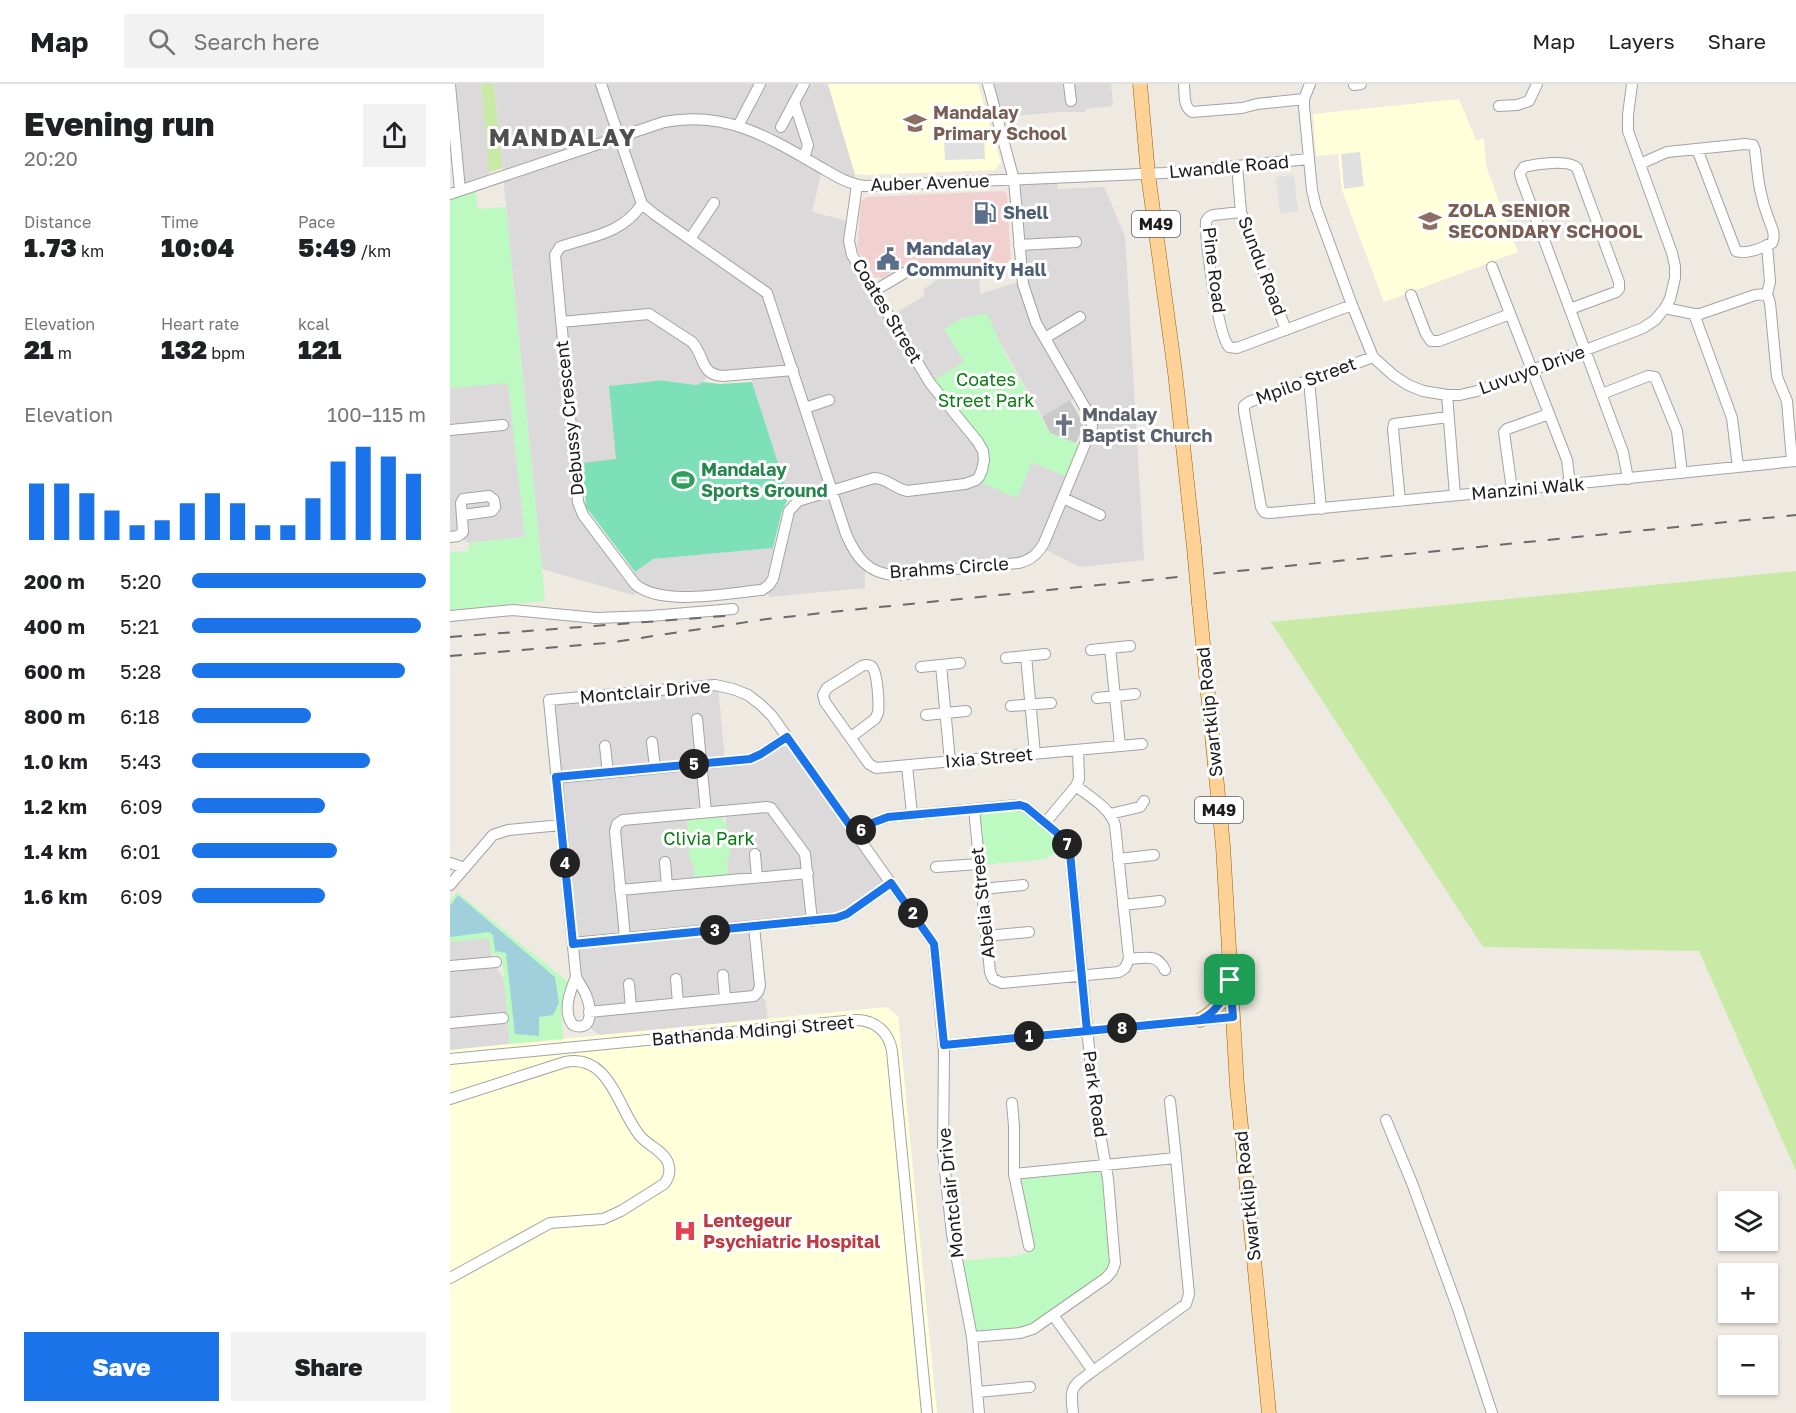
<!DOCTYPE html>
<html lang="en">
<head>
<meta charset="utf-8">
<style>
	body { margin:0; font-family:"Golos Text",sans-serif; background:#f2f2f2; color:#202124; height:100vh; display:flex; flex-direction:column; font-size:22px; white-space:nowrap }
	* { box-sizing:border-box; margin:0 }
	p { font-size:20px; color:#757577 }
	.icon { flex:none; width:33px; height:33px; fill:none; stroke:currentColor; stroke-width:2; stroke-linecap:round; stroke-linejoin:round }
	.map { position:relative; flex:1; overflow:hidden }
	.panel { display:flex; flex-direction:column; background:#fff; width:450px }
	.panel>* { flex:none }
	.controls { position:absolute; left:1268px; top:1107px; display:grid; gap:12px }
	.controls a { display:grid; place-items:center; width:60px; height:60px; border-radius:0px; background:#fff; box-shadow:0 2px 4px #0004; font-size:30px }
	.pin { position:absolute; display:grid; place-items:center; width:51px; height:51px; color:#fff; margin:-26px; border-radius:12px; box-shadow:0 3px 9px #0006 }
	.km { position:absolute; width:30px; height:30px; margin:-15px; border-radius:50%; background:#222; color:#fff; font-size:16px; line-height:30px; text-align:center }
	.round { display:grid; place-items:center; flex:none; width:63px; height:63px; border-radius:0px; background:#f2f2f2 }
	.head { display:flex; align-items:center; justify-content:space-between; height:102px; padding:0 24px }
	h1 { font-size:33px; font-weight:800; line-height:45px }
	.figures { display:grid; grid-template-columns:repeat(3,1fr); gap:9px; height:102px; padding:6px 24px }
	.figures div { display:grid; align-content:center }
	.figures b { font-size:26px; font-weight:800 }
	.figures small { font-size:16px; font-weight:400 }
	.figures p { font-size:16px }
	.chart { height:168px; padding:12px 24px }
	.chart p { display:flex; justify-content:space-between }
	.chart svg { width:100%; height:108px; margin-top:6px; stroke:#1a73e8; stroke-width:6 }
	.primary-button { display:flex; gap:12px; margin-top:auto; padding:12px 24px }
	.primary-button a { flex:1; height:69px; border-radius:0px; background:#1a73e8; color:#fff; font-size:24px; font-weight:800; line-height:69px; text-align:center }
	.primary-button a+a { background:#f2f2f2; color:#202124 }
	ul { padding:0 24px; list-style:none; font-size:20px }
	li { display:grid; grid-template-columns:96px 72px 1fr; align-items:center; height:45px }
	li i { height:15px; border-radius:8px; background:#1a73e8 }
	header { display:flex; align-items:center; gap:36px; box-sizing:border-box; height:84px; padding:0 30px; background:#fff; border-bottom:2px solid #e0e0e0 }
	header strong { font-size:28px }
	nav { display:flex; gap:33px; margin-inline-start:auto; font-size:21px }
	.search { width:420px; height:54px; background:#f2f2f2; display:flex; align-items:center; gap:15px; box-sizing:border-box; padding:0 21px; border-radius:0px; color:#757577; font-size:22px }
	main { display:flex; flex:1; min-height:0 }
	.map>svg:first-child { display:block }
	.residential { fill:#dbd9d9; fill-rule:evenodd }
	.commercial { fill:#f0d1d0 }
	.education { fill:#ffffda }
	.religious { fill:#cacaca }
	.grass { fill:#c8eaa6 }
	.park { fill:#bcfac1 }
	.pitch { fill:#7de0b9 }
	.parking { fill:#e0e0e0 }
	.water { fill:#a1d0dd }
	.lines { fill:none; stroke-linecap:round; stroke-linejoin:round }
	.minor-casing { stroke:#a3a3a3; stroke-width:12 }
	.major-casing { stroke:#956300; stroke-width:15 }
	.minor { stroke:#fff; stroke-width:10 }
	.major { stroke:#fed197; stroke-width:14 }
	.rail { stroke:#6a6a6a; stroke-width:2; stroke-dasharray:12 12; stroke-linecap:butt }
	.major-bridge-casing { stroke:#956300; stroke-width:15; stroke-linecap:butt }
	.major-bridge { stroke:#fed197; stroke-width:14 }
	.route-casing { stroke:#fff; stroke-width:12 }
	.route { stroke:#1a73e8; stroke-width:8 }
	.labels { text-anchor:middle; stroke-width:6; stroke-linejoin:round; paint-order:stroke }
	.shield { fill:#fff; stroke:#606060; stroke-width:1.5 }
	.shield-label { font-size:16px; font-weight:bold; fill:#1c1c1c }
	.education-label { font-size:18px; font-weight:bold; fill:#785e54; stroke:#fff; text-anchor:start }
	.street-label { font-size:18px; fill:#1c1c1c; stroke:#fff }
	.service-label { font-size:18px; font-weight:bold; fill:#4e5e75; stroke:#fff; text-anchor:start }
	.park-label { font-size:18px; fill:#097c12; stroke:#fff }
	.worship-label { font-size:18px; font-weight:bold; fill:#5b616d; stroke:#fff; text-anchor:start }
	.leisure-label { font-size:18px; font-weight:bold; fill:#27864d; stroke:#fff; text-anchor:start }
	.health-label { font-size:18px; font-weight:bold; fill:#be3a42; stroke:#fff; text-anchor:start }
	.district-label { font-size:24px; font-weight:bold; letter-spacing:1.5px; fill:#4f4f4f; stroke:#fff }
</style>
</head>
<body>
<header>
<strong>Map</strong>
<div class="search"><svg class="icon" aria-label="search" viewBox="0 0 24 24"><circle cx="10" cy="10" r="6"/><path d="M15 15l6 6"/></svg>Search here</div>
<nav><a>Map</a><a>Layers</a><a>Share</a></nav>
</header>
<main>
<section class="panel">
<div class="head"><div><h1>Evening run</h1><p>20:20</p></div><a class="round"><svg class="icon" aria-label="share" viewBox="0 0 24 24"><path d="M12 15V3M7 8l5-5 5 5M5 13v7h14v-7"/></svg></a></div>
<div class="figures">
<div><p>Distance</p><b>1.73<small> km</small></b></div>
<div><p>Time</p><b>10:04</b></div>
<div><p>Pace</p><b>5:49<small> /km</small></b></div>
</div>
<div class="figures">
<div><p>Elevation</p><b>21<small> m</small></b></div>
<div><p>Heart rate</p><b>132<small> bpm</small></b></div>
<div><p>kcal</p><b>121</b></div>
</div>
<div class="chart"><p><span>Elevation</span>100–115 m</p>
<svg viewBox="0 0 160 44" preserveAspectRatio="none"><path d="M5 44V21M15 44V21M25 44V25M35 44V32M45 44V38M55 44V36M65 44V29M75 44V25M85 44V29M95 44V38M105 44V38M115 44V27M125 44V12M135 44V6M145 44V10M155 44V17"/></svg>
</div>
<ul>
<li><b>200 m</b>5:20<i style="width:100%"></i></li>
<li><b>400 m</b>5:21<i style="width:98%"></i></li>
<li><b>600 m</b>5:28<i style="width:91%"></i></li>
<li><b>800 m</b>6:18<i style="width:51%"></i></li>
<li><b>1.0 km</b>5:43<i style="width:76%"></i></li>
<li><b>1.2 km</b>6:09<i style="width:57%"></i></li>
<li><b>1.4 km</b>6:01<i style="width:62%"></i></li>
<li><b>1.6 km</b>6:09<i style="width:57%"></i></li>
</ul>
<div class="primary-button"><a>Save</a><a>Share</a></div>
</section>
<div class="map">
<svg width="1346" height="1329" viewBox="0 0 1346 1329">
	<rect width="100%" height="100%" fill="#eeeae2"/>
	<!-- residential -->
	<path class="residential" d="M0,0H31L40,97L9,107Z
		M44,0H378L405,90L402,101L372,85L362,128L401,138L399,157L439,233L474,212V205L488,195L496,179H529L530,210L571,197L564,96L607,94L608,105L654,103L675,152L694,476L630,483L592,464L580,475L445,491L415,483V504L319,513L316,505L234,514L190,505L183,511L92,485ZM520,233L548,255L592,333L628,312L642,343L618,393L582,378L482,297L514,278L510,235ZM260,290L300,291L339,413L343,420L330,463L203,475L179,492L127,418L124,380L166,376L208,296L247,301L253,298Z
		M537,0H661L663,22L636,25L635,28H607L547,34Z
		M58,298L75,453L19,459L9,452L0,453V304Z
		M268,602L275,678L296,676L337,653L441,799L397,830L304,842L308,908L315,916L318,935L150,951L136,941L139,936L126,893L99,617ZM275,727L280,772L246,799L243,779L240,775L237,731Z
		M39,854L42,877L54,895L60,960L0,966V858Z"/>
	<!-- commercial -->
	<path class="commercial" d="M553,107L557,110L561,179H457L432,194L424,193L407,165L411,117L417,113Z"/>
	<!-- education -->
	<path class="education" d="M378,0H528L551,78L545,86L414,91L405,90Z
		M1009,15L1026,56L1034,55L1036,82L1068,168L934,218L892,106L888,70L866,72L863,30Z
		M437,923L448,932L487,1329H0V966Z"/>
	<!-- religious -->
	<path class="religious" d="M620,316L633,339V344L626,359L600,349L592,333Z"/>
	<!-- grass -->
	<path class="grass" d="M31,0H44L52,80V84L39,88Z
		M1346,487V1087L1249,867L1033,863L821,538Z"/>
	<!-- park -->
	<path class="park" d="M26,107L27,125L56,123L95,517L0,526V466L3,468L19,467V459L75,453L58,299L0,304V116Z
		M537,229L555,270L600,349L631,361L618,393L582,378L567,414L530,398L538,378L482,297L514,278L494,245L510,235Z
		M571,724L614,759L607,763L608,767L596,775L532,781L529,729Z
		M272,733L273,738H277L280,772L277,776L279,792L245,795L243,779L240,776L237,736Z
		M7,808L118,898L111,926L113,955L60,960L52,873L41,869L39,854L0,858V817Z
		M647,1086L653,1089L662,1172L657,1187L576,1244L528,1247L526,1245L511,1177L566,1172L584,1166L583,1150L581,1147L570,1095Z"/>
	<!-- pitch -->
	<path class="pitch" d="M207,296L247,301L253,298L270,300L302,298L339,413L332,427L323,464L203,475L185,488L136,423L132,379L166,375L159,302L207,297Z"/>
	<!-- parking -->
	<path class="parking" d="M534,54L535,75L495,76L494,56Z
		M910,68L914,102L894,105L891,70Z
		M844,91L848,127L830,130L826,93Z"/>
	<!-- water -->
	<path class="water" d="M8,811L105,893L109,919L103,931L89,933V952L65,950L56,869L45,867L43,851L39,848L0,853V822Z"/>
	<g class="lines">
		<!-- minor casing -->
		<g class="minor-casing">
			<path id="minor" d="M151,0L192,120L204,130L317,209L396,450C406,473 418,490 445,491L569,479C581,476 588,470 594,459L642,343L641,334L586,239L573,200L564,96L538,0
				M619,0L621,17
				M734,0C735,10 733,23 742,28L792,24L807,20L854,15
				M860,0L854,15V23L862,106L866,123L902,221L923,273L943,291L958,301L973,307L997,311H1010L1027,307L1175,251L1193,244L1205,236L1215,224L1220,215L1225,194V182L1222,169L1178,47V31L1182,0
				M0,1L10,106
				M904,1L911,0
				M344,18L358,61L354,74
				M1049,22L1067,21L1079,17L1087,0
				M288,42L310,0
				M331,43L354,0
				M1190,80L1217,68L1295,60L1303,61L1305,66C1308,93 1309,111 1319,136C1322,144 1326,151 1322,159C1312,164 1296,171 1286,167L1247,65
				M787,82L791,128L836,246
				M0,110L214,38C274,27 315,51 365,80C381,89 396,100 415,102L714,89L859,75
				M192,120C172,150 142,152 110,163L105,171L128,418L133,431L185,500C211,523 278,509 312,506L319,501L323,495L339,427L348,417L424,394C437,394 445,405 457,407L515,400L526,396L529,393L532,386L534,376L533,367L528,358L480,299L402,171L399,157L407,101
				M791,128L763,131L759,133L756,137C755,156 768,251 779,263L787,264L902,221
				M240,155L264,119
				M569,161L626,158
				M1317,161L1320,198L1317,210L1320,219L1327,293L1337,317L1342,377
				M1042,183L1117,376L1120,400
				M424,207L456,188L464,186L488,187
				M961,211L976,250L981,257H989L1060,230
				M1215,224L1244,230H1250L1305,211L1317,210
				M1120,225L1166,208L1169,205V198L1127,84C1119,75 1086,80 1074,83L1070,89L1071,94L1173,368L1178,395
				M1244,230L1282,334L1288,383
				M111,238L199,230L242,258C255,272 250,291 273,292L343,286
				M595,254L630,233
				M923,273L799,318L794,322V327L811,423L814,428L819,429L1062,406L1346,377
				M859,296L871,425
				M1152,310L1198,292L1205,293L1227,347L1232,389
				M997,311L1005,411
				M355,324L379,316
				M0,346L53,341
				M1062,406L1054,348L1057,345L1099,330
				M613,414L650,431
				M950,417L943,345L944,340L998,333
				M0,453L8,452L13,448L11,419L13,415L39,412L44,416L45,423L42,427L13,431
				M0,532L63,526L146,534L201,532L283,525
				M660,564L670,662
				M641,566L680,562
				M576,572L585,670
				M556,574L595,570
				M491,581L500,678
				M471,583L510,579
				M647,614L685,610
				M561,622L601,619
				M476,631L516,627
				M247,635L256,728
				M401,653L425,635L428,629C429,621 428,586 421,582C417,580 415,581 412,582L377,604L373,611L375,618L419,680L426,684L692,660
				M202,658L205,684
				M155,662L158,689
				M457,682L462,730
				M106,694L300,675L311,670L337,653
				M524,725L540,888L543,895L552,899L669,888L675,884L679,875L665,741C660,724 640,713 626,702
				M660,730L690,723L694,717
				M595,739L626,702L629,695L628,666
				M406,750L422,739L438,733L567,721L576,723L612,753L620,769L644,1015L658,1095L665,1179L662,1187L656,1194L583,1245L570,1249L522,1253
				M305,770L307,793
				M668,775L704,771
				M215,778L217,802
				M0,779L15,784
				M486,783L529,780
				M0,801L43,751L58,746L111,741
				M532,805L573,801
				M170,806L358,789
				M673,821L710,817
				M536,852L579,848
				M175,854L165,747L167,740L173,736L316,723L321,724L355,770L362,837
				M123,859L386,834L397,830L441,799
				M679,875C695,874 707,869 715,886
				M0,882L46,878
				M273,891L275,915
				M126,893C120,907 112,928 123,941C144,949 141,923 136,911C133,904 129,899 126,893L99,616L265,601L283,605L298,611L311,621L322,632L484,860L494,968L493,1069L502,1150L522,1253L529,1329
				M226,895L228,919
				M179,900L181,924
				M139,928L304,912L308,908L310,902L304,842
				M0,939L53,934
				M494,961L783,933
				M0,975L406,936C425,936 439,948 442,967L477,1329
				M0,1015L115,978C161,969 168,1027 191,1053C199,1062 214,1067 218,1079C221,1087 219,1094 214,1100L171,1127L153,1135L100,1139L0,1194
				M720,1017L726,1074
				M562,1019L564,1042V1090L579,1162
				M936,1036L962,1099L1008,1225L1042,1329
				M564,1090L726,1074L739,1210L736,1220L643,1287L603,1231
				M528,1308L580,1303
				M623,1329C620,1302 621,1303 643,1287"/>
		</g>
		<!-- major casing -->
		<g class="major-casing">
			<path id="major" d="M690,0L698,90L725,288L744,463
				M749,519L773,762L787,1002L819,1329
				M750,936C766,927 773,917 779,900"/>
		</g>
		<!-- minor -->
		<use href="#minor" class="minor"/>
		<!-- major -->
		<use href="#major" class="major"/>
		<!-- rail -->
		<path class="rail" d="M0,553L287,531
			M0,572L157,559L317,535L410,525L1346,431"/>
		<!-- major-bridge casing -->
		<g class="major-bridge-casing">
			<path id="major-bridge" d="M744,463L749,519"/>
		</g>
		<!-- major-bridge -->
		<use href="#major-bridge" class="major-bridge"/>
	</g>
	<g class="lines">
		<!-- route casing -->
		<g class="route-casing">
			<path id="route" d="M780,896C774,914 768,927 750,936L494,961L484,860L441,799L397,830L386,834L123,860L106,693L300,675L311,670L337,653L406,750L422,739L438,733L570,721L576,723L612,753L620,769L637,947C686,942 734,938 783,933L780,896"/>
		</g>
		<!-- route -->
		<use href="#route" class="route"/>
	</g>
	<!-- icons -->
	<defs>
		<g id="school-bare" transform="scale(1.8)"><path d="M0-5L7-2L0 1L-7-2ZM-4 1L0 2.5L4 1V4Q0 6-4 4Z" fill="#8d6e63" stroke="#fff" stroke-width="2.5" paint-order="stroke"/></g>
		<g id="fuel-bare" transform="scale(1.8)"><path d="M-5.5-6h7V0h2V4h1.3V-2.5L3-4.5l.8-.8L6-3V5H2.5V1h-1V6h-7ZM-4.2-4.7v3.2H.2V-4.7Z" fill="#5c6f8a" stroke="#fff" stroke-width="2.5" paint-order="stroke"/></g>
		<g id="civic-bare" transform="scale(1.8)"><path d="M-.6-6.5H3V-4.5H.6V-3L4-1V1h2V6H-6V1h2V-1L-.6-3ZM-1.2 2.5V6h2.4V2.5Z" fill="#5c6f8a" stroke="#fff" stroke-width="2.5" paint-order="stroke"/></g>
		<g id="church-bare" transform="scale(1.8)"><path d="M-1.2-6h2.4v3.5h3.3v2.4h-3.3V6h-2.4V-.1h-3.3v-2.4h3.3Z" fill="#6b7280" stroke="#fff" stroke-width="2.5" paint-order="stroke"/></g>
		<g id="stadium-bare" transform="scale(1.8)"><path d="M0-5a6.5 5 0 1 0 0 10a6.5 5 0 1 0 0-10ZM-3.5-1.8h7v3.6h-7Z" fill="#2e9e5b" stroke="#fff" stroke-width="2.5" paint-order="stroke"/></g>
		<g id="hospital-bare" transform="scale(1.8)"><path d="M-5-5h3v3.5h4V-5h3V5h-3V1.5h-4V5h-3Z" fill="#e0444e" stroke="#fff" stroke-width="2.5" paint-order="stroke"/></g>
	</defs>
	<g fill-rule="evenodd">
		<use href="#school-bare" x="465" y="39"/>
		<use href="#fuel-bare" x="535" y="129"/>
		<use href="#school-bare" x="980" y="137"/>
		<use href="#civic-bare" x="438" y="175"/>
		<use href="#church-bare" x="614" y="341"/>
		<use href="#stadium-bare" x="233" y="396"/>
		<use href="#hospital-bare" x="235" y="1147"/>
	</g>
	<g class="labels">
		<!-- shield labels -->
		<g class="shield">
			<rect x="682" y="127" width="48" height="26" rx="4.5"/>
			<rect x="745" y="713" width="48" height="26" rx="4.5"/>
		</g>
		<g class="shield-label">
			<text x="706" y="146">M49</text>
			<text x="769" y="732">M49</text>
		</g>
		<!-- education labels -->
		<g class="education-label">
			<text x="483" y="35">Mandalay<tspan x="483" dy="21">Primary School</tspan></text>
			<text x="998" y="133">ZOLA SENIOR<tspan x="998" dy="21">SECONDARY SCHOOL</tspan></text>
		</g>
		<!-- street labels -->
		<g class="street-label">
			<text transform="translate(779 83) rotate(-5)" y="6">Lwandle Road</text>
			<text transform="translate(480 99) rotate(-2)" y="6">Auber Avenue</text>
			<text transform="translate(812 182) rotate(69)" y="6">Sundu Road</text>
			<text transform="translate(764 186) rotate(83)" y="6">Pine Road</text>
			<text transform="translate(437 227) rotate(59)" y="6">Coates Street</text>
			<text transform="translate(1082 286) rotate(-20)" y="6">Luvuyo Drive</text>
			<text transform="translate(856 297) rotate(-20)" y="6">Mpilo Street</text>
			<text transform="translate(120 334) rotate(-96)" y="6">Debussy Crescent</text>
			<text transform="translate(1078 405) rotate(-5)" y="6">Manzini Walk</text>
			<text transform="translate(499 484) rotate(-4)" y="6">Brahms Circle</text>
			<text transform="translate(195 608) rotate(-5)" y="6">Montclair Drive</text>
			<text transform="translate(760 628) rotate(-96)" y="6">Swartklip Road</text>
			<text transform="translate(539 674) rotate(-5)" y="6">Ixia Street</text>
			<text transform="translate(533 819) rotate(-96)" y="6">Abelia Street</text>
			<text transform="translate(303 947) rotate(-5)" y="6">Bathanda Mdingi Street</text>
			<text transform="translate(645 1010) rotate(82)" y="6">Park Road</text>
			<text transform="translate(501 1109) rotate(-96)" y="6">Montclair Drive</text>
			<text transform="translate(798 1112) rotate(-96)" y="6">Swartklip Road</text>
		</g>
		<!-- service labels -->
		<g class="service-label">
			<text x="553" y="135">Shell</text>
			<text x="456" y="171">Mandalay<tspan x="456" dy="21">Community Hall</tspan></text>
		</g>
		<!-- park labels -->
		<g class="park-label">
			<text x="536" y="302">Coates<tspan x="536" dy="21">Street Park</tspan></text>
			<text x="259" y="761">Clivia Park</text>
		</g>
		<!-- worship labels -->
		<g class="worship-label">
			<text x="632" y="337">Mndalay<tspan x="632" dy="21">Baptist Church</tspan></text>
		</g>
		<!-- leisure labels -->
		<g class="leisure-label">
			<text x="251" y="392">Mandalay<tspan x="251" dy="21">Sports Ground</tspan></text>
		</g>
		<!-- health labels -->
		<g class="health-label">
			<text x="253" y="1143">Lentegeur<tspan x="253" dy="21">Psychiatric Hospital</tspan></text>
		</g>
		<!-- district labels -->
		<g class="district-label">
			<text x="113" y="62">MANDALAY</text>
		</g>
	</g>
</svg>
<div class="controls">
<a><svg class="icon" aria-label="layers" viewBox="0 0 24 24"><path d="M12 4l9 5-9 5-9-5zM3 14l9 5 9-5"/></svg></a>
<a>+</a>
<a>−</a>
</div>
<div class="pin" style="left:780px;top:896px;background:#1e9e55"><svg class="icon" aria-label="arrive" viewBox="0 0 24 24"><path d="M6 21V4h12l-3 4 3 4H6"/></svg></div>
<b class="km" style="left:579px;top:952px">1</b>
<b class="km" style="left:463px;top:829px">2</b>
<b class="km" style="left:265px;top:846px">3</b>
<b class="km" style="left:115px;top:779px">4</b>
<b class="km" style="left:244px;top:680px">5</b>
<b class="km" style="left:411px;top:746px">6</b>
<b class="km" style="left:617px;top:760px">7</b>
<b class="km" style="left:672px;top:944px">8</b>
</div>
</main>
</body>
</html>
